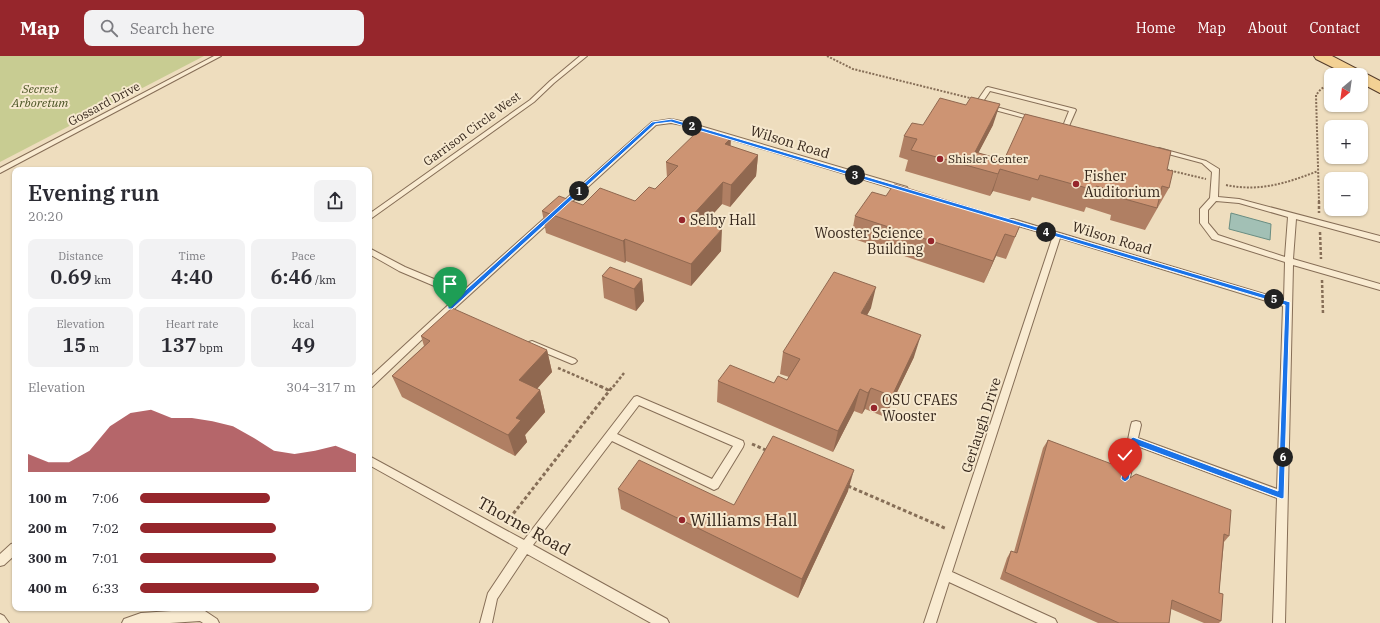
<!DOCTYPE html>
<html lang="en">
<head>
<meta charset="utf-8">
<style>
	body { margin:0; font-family:"IBM Plex Serif",serif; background:#f2f2f3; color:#2b2b33; height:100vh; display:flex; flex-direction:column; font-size:15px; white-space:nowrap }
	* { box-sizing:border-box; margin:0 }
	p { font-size:13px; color:#7c7c81 }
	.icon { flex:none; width:22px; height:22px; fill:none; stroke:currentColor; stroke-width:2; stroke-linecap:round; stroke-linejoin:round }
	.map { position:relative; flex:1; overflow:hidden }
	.side { position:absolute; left:12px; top:111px; width:360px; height:444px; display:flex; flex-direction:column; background:#fff; border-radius:8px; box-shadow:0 1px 3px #0004 }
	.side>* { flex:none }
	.needle { width:26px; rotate:209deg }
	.tools { position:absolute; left:1324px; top:12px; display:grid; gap:8px }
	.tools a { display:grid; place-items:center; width:44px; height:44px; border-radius:8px; background:#fff; box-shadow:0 1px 3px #0004; font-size:20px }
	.pin { position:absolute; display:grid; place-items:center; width:34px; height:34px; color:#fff; margin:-41px -17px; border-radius:50% 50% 50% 0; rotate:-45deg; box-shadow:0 0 4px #0007 }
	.pin .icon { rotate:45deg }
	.km { position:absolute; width:20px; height:20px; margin:-10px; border-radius:50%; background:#222; color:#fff; font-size:11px; line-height:20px; text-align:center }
	.round { display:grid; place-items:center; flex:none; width:42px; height:42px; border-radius:8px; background:#f2f2f3 }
	.overview { display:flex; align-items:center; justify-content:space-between; height:68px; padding:0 16px }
	h1 { font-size:22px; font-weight:600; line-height:30px }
	.figures { display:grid; grid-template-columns:repeat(3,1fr); gap:6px; height:68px; padding:4px 16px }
	.figures div { display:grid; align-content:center; border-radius:8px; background:#f2f2f3; text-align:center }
	.figures b { font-size:20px; font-weight:600 }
	.figures small { font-size:11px; font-weight:400 }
	.figures p { font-size:11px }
	.chart { height:112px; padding:8px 16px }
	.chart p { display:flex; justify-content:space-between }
	.chart svg { width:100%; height:72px; margin-top:4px; fill:#96262c; opacity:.7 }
	ul { padding:0 16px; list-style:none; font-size:13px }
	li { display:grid; grid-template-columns:64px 48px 1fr; align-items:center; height:30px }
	li i { height:10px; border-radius:5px; background:#96262c }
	header { display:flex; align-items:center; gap:24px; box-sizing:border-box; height:56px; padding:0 20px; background:#96262c; color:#fff }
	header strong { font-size:19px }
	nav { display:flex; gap:22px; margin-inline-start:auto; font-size:14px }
	.search { width:280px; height:36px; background:#f2f2f3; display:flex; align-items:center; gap:10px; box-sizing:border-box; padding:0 14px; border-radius:8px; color:#7c7c81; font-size:15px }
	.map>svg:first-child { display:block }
	.green { fill:#c8cc92 }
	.water { fill:#a2c0b5; stroke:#698d82 }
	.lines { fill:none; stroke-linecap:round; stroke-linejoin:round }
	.lane-casing { stroke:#866e57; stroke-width:2 }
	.primary-casing { stroke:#543c2b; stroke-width:2 }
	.path-far2 { stroke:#866e57; stroke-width:2; stroke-dasharray:2 1.5; stroke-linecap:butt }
	.path-far1 { stroke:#866e57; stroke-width:2.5; stroke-dasharray:3 2; stroke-linecap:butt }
	.path { stroke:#866e57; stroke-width:3; stroke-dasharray:3.5 2.5; stroke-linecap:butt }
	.lane { fill:#f9ebd1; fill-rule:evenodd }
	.primary { fill:#f3d194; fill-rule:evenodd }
	.wall { fill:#b07f63 }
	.shaded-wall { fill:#906850 }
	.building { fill:#cd9473; stroke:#906850 }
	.route { fill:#1a73e8; stroke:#fff }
	.poi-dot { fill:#96262c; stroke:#f6e8ce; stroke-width:1.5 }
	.labels { text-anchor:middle; stroke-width:4; stroke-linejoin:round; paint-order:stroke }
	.far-park-label { font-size:12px; font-style:italic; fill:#485222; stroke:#f6e8ce }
	.far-street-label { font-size:12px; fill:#36271c; stroke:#f6e8ce }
	.far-poi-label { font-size:12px; fill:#36271c; stroke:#f6e8ce; text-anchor:start }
	.street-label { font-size:14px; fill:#36271c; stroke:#f6e8ce }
	.poi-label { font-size:14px; fill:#36271c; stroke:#f6e8ce; text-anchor:start }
	.near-poi-label { font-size:17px; fill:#36271c; stroke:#f6e8ce; text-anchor:start }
	.near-street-label { font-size:17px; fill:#36271c; stroke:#f6e8ce }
</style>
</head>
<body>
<header>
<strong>Map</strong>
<div class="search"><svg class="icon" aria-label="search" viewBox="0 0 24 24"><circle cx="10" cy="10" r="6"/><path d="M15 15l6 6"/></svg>Search here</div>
<nav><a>Home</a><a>Map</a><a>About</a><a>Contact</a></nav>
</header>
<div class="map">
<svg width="1380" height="567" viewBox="0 0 1380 567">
	<rect width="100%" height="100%" fill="#eeddbe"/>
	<!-- green -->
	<path class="green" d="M0,0H204L0,106Z"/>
	<!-- water -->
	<path class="water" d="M1231,157L1271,168L1270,184L1229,173Z"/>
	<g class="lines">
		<!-- lane casing -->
		<g class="lane-casing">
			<path id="lane" d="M214,0H221L0,117V112Z
				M580,0H587L554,27L534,46L369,164V158L530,44L550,25Z
				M988,31L1075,53L1076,54L1069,70L1066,72L1063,70L1069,55L990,35L982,47L1039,63L1036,65L976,49L975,48L986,32Z
				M671,63L690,67L907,131L908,133L904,135H901L687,70L671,67L656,69L453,254L372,331L369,332V322L458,240L399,215L369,198V192L405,211L463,235L652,66Z
				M1159,92L1206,105L1219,113L1218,141L1239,143L1380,180V186L1296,163L1293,203L1380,228V234L1293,209L1285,567H1273L1277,442L1137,390L1129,426L1125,428L1121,426L1120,423L1131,369L1132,366L1136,365L1140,366L1141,369L1138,382L1277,433L1283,250L1060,182L952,516L1055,563L1057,567H1038L949,526L936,567H924L1053,180L1007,167L1006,165L1007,163H1013L1284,244L1285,206L1212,183L1200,167V153L1210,142L1212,116L1202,107L1157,95V93ZM1216,145L1239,147L1288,161L1285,201L1218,179L1208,167V154Z
				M532,285L575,303L577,305L575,307L572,308L529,290L527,288L529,286Z
				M637,340L743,385L744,388L743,391L718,432L714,434L710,432L612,385L533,489L667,563L669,567H651L527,498L497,543L492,567H480L488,537L518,492L369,409V400L524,484L634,341ZM639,349L733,390L712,423L617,378Z
				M15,487V499L4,509L0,510V498L11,488Z
				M202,553L217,563L219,567H203L200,565L170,567H122L124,563L141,557Z
				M0,558L4,560L9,567H0Z"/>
		</g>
		<!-- primary casing -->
		<g class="primary-casing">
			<path id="primary" d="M1314,0H1332L1380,25V37L1361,27V19H1348L1316,3Z"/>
		</g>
		<!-- path-far2 -->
		<path class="path-far2" d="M827,0L853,13L970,42
			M1164,113L1206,123
			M1226,129C1260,136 1287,127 1318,115
			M1319,146L1316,39L1321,33L1331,27"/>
		<!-- path-far1 -->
		<path class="path-far1" d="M1319,145V157
			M1320,176L1321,203
			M1322,224L1323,258
			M558,312L602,331
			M613,331L624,317"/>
		<!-- path -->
		<path class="path" d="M600,330L610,335
			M752,388L768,395
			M848,430L947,473
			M506,467L613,330"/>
		<!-- lane -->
		<use href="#lane" class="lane"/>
		<!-- primary -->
		<use href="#primary" class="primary"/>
	</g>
	<!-- wall -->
	<path class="wall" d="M923,69H993L978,97L1004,104L1167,114L1169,132L1145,174L1110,164L1111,159L1086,151L1084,156L1032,141L1030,145L993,135L990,140L905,115L908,104L899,101L904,80Z
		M730,90L758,99L756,120L730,151L722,148L705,167L721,195L691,230L626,205L625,207L546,177L542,155L583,149L635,145L655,133L667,122L666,106Z
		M886,140L1021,167L1006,203L996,200L984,227L851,182L855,160Z
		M602,220L642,223L644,245L636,255L604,242Z
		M871,252L867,259L914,301L885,361L865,353L862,358L854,355L833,396L717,346L718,325L774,327L787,324L789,321L780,318L783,296Z
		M421,280L547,294L552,316L537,333L540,334L545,356L525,379L527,386L515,400L402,341L392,320L424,290Z
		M1048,384L1125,419L1229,480L1224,486L1219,537L1221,565L1219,567H1204L1171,553L1169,567H1098L1000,523L1007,502L1011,495L1014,496L1043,392Z
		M618,433L734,449L848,435L798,542L621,453Z"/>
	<!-- shaded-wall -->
	<path class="shaded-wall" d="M1000,48L993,69L971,111L975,96Z
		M731,82L730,104L725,88Z
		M758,99L756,120L730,151L731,129Z
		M1000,113L993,135L990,140L998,118Z
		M723,126L722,148L690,184V162Z
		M722,173L721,195L691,230V208Z
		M1005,178L996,200L984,227L993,205Z
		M625,183L626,205L625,207L623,185Z
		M642,223L644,245L636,255L634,233Z
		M876,231L871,252L856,279L861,257Z
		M921,279L914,301L885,361L892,340Z
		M547,294L552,316L525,346L519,324Z
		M871,332L865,353L862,358L868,337Z
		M860,333L854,355L833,396L838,375Z
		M540,334L545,356L525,379L527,386L515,400L508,379L516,362Z
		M854,414L848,435L798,542L802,523Z"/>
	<!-- building -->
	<path class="building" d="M971,41L1000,48L975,96L1004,104L1025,58L1171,95L1167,114L1173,115L1169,132L1162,130L1157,152L1121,142L1122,137L1096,130L1094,134L1040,119L1038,124L1000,113L998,118L911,94L917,83L904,80L912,67L923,69L940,42L966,49Z
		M700,73L731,82L725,88L758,99L731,129L723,126L690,162L722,173L691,208L625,183L623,185L542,155L559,140L583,149L600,132L635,145L649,131L655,133L678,110L666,106Z
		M894,128L1021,167L1015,181L1005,178L993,205L855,160L872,136L886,140Z
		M610,211L642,223L634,233L602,220Z
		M834,216L876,231L861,257L921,279L892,340L871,332L868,337L860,333L838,375L718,325L730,309L774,327L778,320L787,324L800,303L783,296Z
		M452,252L547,294L519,324L540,334L516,362L521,364L508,379L392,320L430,285L421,280Z
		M773,380L854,414L802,523L618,433L639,404L734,449Z
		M1048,384L1125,413V419L1130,422L1136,418L1231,454L1229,480L1224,478L1219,537L1223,538L1221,565L1172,544L1169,567H1119L1005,516L1011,495L1017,497Z"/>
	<!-- route -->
	<path class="route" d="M672,63L1290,246L1284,442L1282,443L1136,389L1129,423L1125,426L1121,423L1129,384L1133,381L1278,435L1285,249L671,66L655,68L452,253H448V250L652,66Z"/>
	<!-- markers -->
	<g class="poi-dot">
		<circle cx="940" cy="103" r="4"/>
		<circle cx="1076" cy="128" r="4"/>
		<circle cx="682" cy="164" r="4"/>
		<circle cx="931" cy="185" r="4"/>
		<circle cx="874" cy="352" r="4"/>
		<circle cx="682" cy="464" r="4"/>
	</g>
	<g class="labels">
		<!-- far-park labels -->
		<g class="far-park-label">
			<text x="40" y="37">Secrest<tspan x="40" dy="14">Arboretum</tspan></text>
		</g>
		<!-- far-street labels -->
		<g class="far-street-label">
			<text transform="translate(104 48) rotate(-28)" y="4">Gossard Drive</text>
			<text transform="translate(472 73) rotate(-36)" y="4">Garrison Circle West</text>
		</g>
		<!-- far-poi labels -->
		<g class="far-poi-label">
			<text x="948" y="107">Shisler Center</text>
		</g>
		<!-- street labels -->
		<g class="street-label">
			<text transform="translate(790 86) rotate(17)" y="5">Wilson Road</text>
			<text transform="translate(1112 182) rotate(17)" y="5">Wilson Road</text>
			<text transform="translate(981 369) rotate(-72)" y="5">Gerlaugh Drive</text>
		</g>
		<!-- poi labels -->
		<g class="poi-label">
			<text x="1084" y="125">Fisher<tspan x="1084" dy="16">Auditorium</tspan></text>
			<text x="690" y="169">Selby Hall</text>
			<text x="923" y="182" text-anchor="end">Wooster Science<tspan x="923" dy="16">Building</tspan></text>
			<text x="882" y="349">OSU CFAES<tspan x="882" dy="16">Wooster</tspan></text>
		</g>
		<!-- near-poi labels -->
		<g class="near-poi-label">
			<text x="690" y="470">Williams Hall</text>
		</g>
		<!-- near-street labels -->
		<g class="near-street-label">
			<text transform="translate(524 470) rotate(29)" y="6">Thorne Road</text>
		</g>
	</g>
</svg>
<div class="tools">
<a><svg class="needle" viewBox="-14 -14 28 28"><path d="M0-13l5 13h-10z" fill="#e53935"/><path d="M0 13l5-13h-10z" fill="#7c7c81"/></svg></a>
<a>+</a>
<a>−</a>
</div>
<div class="pin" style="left:450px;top:252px;background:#1e9e55"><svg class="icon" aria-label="arrive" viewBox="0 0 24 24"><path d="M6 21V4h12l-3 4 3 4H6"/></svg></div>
<div class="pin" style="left:1125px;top:423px;background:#d93025"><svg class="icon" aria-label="check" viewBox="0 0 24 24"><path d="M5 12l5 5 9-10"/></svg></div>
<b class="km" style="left:579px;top:135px">1</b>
<b class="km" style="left:692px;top:70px">2</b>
<b class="km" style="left:855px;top:119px">3</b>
<b class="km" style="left:1046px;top:176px">4</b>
<b class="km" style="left:1274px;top:243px">5</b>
<b class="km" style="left:1283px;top:401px">6</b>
<section class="side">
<div class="overview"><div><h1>Evening run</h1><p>20:20</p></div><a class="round"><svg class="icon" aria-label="share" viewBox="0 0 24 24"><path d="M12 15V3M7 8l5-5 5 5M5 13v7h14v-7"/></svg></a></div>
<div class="figures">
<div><p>Distance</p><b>0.69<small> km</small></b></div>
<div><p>Time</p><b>4:40</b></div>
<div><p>Pace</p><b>6:46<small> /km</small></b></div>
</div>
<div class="figures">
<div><p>Elevation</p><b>15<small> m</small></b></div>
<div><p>Heart rate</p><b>137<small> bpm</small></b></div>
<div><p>kcal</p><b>49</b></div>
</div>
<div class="chart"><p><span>Elevation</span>304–317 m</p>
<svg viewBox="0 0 160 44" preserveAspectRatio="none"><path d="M0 44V33L10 38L20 38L30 31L40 16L50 8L60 6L70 11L80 11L90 13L100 16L110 23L120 31L130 33L140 31L150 28L160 33V44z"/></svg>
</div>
<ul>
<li><b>100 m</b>7:06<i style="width:60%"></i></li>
<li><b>200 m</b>7:02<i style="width:63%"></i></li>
<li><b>300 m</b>7:01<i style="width:63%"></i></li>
<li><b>400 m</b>6:33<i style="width:83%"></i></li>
</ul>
</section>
</div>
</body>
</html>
